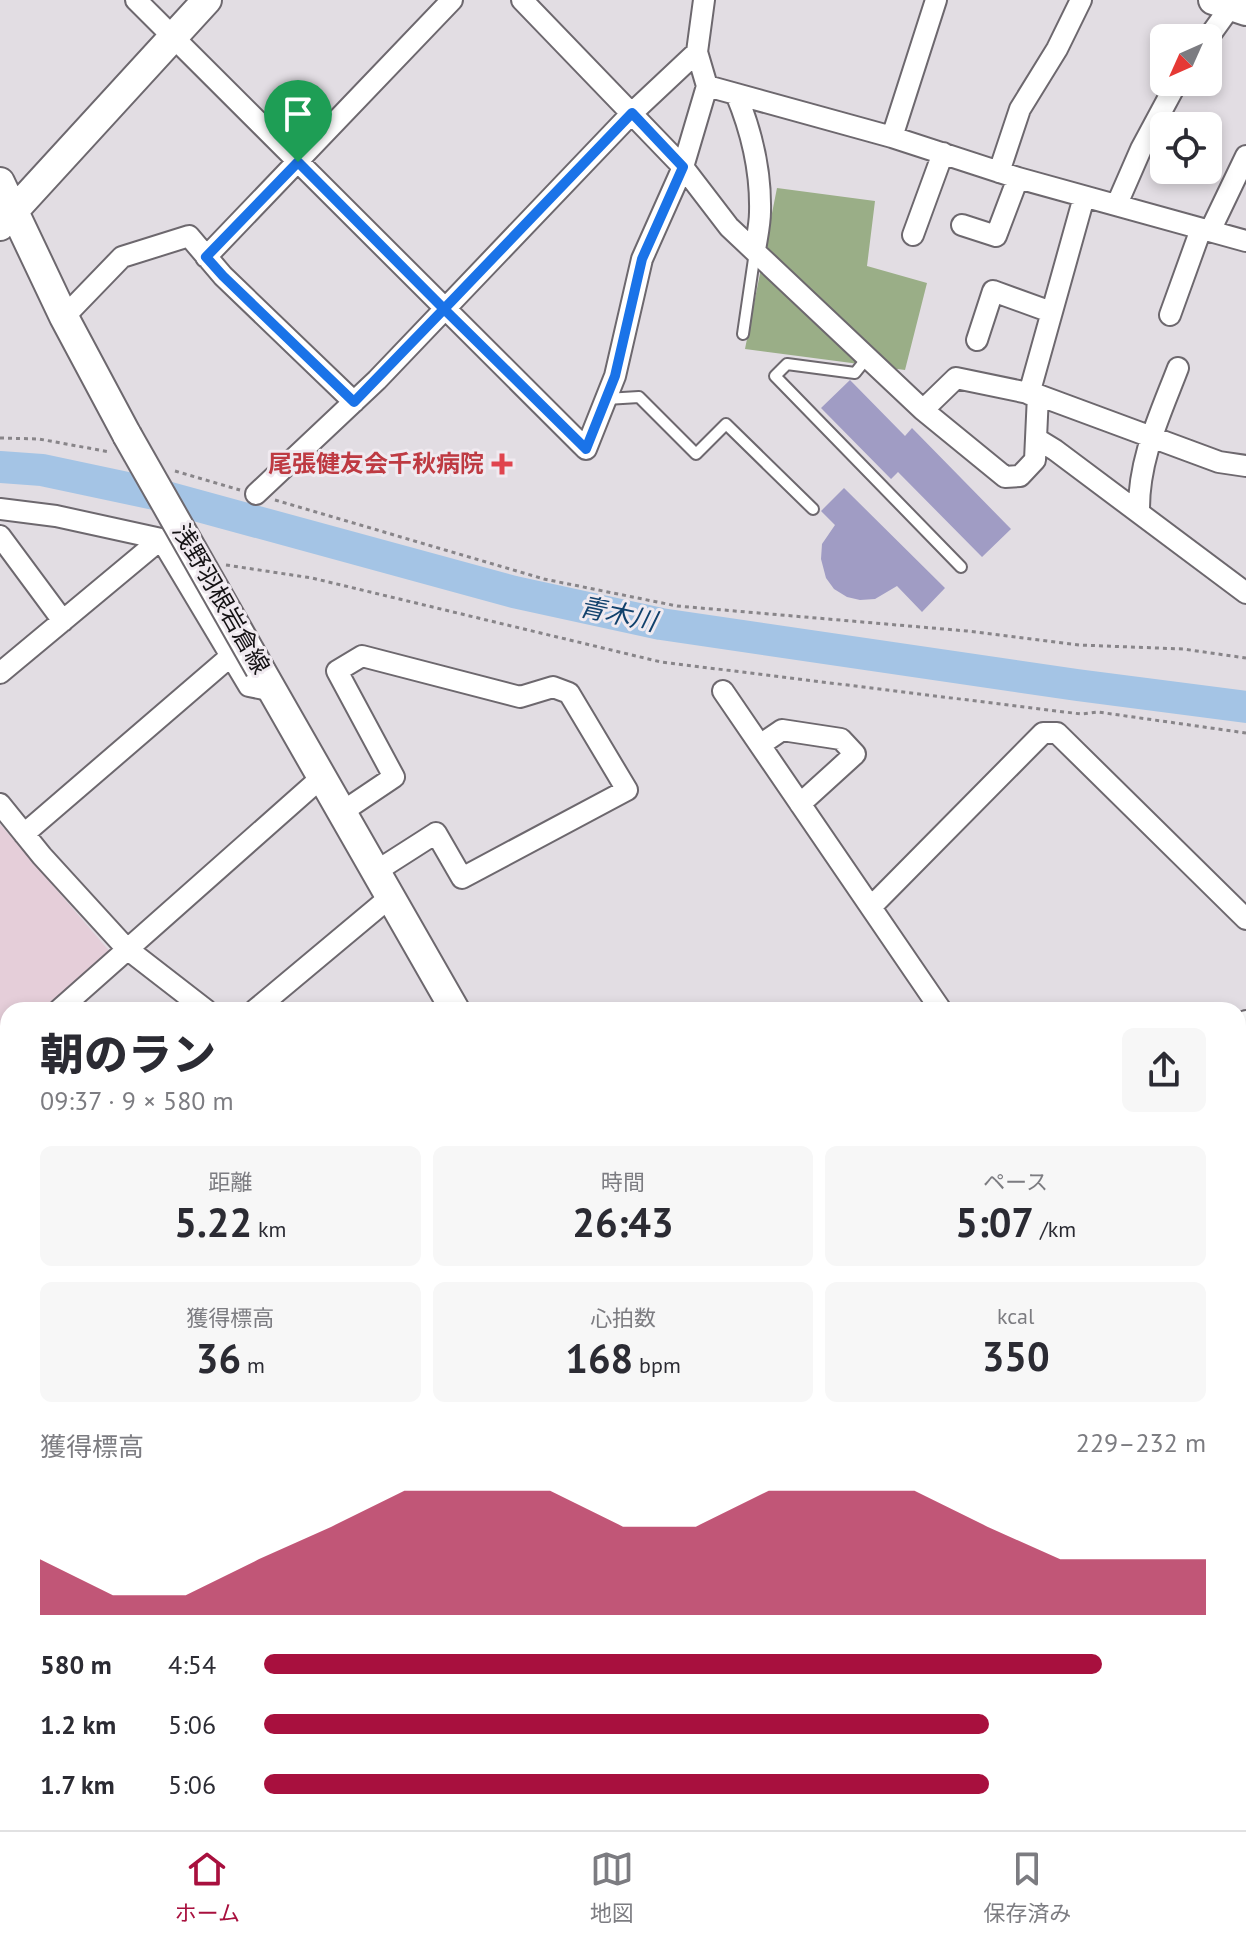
<!DOCTYPE html>
<html lang="ja">
<head>
<meta charset="utf-8">
<style>
	body { margin:0; font-family:"PT Sans","Noto Sans JP",sans-serif; background:#f7f7f7; color:#2b2b33; height:100vh; display:flex; flex-direction:column; font-size:30px; white-space:nowrap }
	* { box-sizing:border-box; margin:0 }
	p { font-size:26px; color:#7c7c81 }
	.icon { flex:none; width:44px; height:44px; fill:none; stroke:currentColor; stroke-width:2; stroke-linecap:round; stroke-linejoin:round }
	.map { position:relative; flex:1; overflow:hidden }
	.details { position:absolute; left:0px; top:1002px; width:1246px; height:828px; display:flex; flex-direction:column; background:#fff; border-radius:24px 24px 0 0; box-shadow:0 4px 12px #0003 }
	.details>* { flex:none }
	.needle { width:52px; rotate:225deg }
	.buttons { position:absolute; left:1150px; top:24px; display:grid; gap:16px }
	.buttons a { display:grid; place-items:center; width:72px; height:72px; border-radius:12px; background:#fff; box-shadow:0 4px 12px #0003; font-size:40px }
	.pin { position:absolute; display:grid; place-items:center; width:68px; height:68px; color:#fff; margin:-82px -34px; border-radius:50% 50% 50% 0; rotate:-45deg; box-shadow:0 0 8px #0007 }
	.pin .icon { rotate:45deg }
	.round { display:grid; place-items:center; flex:none; width:84px; height:84px; border-radius:12px; background:#f7f7f7 }
	.overview { display:flex; align-items:center; justify-content:space-between; height:136px; padding:0 40px }
	h1 { font-size:44px; font-weight:800; line-height:60px }
	.metrics { display:grid; grid-template-columns:repeat(3,1fr); gap:12px; height:136px; padding:8px 40px }
	.metrics div { display:grid; align-content:center; border-radius:12px; background:#f7f7f7; text-align:center }
	.metrics b { font-size:40px; font-weight:800 }
	.metrics small { font-size:22px; font-weight:400 }
	.metrics p { font-size:22px }
	.chart { height:224px; padding:16px 40px }
	.chart p { display:flex; justify-content:space-between }
	.chart svg { width:100%; height:144px; margin-top:8px; fill:#a8103e; opacity:.7 }
	ul { padding:0 40px; list-style:none; font-size:26px }
	li { display:grid; grid-template-columns:128px 96px 1fr; align-items:center; height:60px }
	li i { height:20px; border-radius:10px; background:#a8103e }
	.tabs { display:flex; justify-content:space-around; align-items:center; height:112px; border-top:2px solid #e1e1e2; background:#fff; font-size:22px; color:#7c7c81 }
	.tabs a { display:grid; justify-items:center; gap:4px }
	.tabs .active { color:#a8103e }
	.map>svg:first-child { display:block }
	.education { fill:#e5ced9 }
	.forest { fill:#9aae87 }
	.lines { fill:none; stroke-linecap:round; stroke-linejoin:round }
	.river { stroke:#a4c4e5; stroke-width:32 }
	.building { fill:#a09cc4 }
	.lane-casing { stroke:#6d686e; stroke-width:14 }
	.street-casing { stroke:#6d686e; stroke-width:24 }
	.secondary-casing { stroke:#6d686e; stroke-width:32 }
	.path { stroke:#888589; stroke-width:3; stroke-dasharray:4 4; stroke-linecap:butt }
	.lane { stroke:#fff; stroke-width:10 }
	.street { stroke:#fff; stroke-width:20 }
	.secondary { stroke:#fff; stroke-width:28 }
	.secondary-bridge-casing { stroke:#6d686e; stroke-width:32; stroke-linecap:butt }
	.secondary-bridge { stroke:#fff; stroke-width:28 }
	.route-casing { stroke:#fff; stroke-width:16 }
	.route { stroke:#1a73e8; stroke-width:10 }
	.health-dot { fill:#e0444e; stroke:#f0eaf0; stroke-width:3 }
	.labels { text-anchor:middle; stroke-width:6; stroke-linejoin:round; paint-order:stroke }
	.health-label { font-size:24px; font-weight:bold; fill:#be3a42; stroke:#f0eaf0; text-anchor:end }
	.street-label { font-size:24px; fill:#141214; stroke:#f0eaf0 }
	.water-label { font-size:26px; font-style:italic; fill:#11416c; stroke:#f0eaf0 }
</style>
</head>
<body>
<div class="map">
<svg width="1246" height="1830" viewBox="0 0 1246 1830">
	<rect width="100%" height="100%" fill="#e2dde3"/>
	<!-- education -->
	<path class="education" d="M0,824L110,952L45,1010H8V1043L0,1050Z"/>
	<!-- forest -->
	<path class="forest" d="M777,188L875,201L867,266L927,283L905,370L745,349Z"/>
	<g class="lines">
		<!-- river -->
		<path class="river" d="M0,467L42,470L155,494L514,592L661,624L1077,685L1246,707"/>
	</g>
	<!-- building -->
	<path class="building" d="M850,380L905,436L912,428L1011,529L982,557L898,472L891,479L821,408Z
		M844,488L945,588L922,612L897,586L875,599L860,600L847,597L834,589L826,578L821,559L822,544L835,525L821,511Z"/>
	<g class="lines">
		<!-- lane casing -->
		<g class="lane-casing">
			<path id="lane" d="M743,334L755,252
				M867,358L855,373L787,364L775,376L961,567
				M606,399L639,397L696,454L726,424L813,509
				M601,1822L610,1830"/>
		</g>
		<!-- street casing -->
		<g class="street-casing">
			<path id="street" d="M136,0L586,449L615,376L642,259L683,167L707,86L697,52L704,0
				M522,0L683,167L729,227L923,410L1005,477L1020,476L1035,460L1038,395
				M1208,38L1231,6
				M707,86L892,137L1018,178L1246,241
				M736,94C751,130 761,172 760,212C760,224 757,237 755,250
				M892,137L936,0
				M999,172L1020,109L1057,49L1081,0
				M1117,204L1141,149L1177,82
				M962,225L996,236L1018,178
				M1210,231L1246,156
				M913,235L943,153
				M206,257L452,0
				M1170,315L1201,229
				M64,317L122,257L189,236L223,276L354,402
				M977,340L993,291L1051,312
				M1029,394L1084,197
				M923,410L956,378L1038,395L1219,462L1246,466
				M1037,439L1055,450L1246,593
				M256,494L377,380L632,113L697,52
				M0,509L56,516L161,539L249,686L274,691
				M1139,512C1138,460 1160,415 1178,368
				M0,536L63,621
				M0,673L161,539
				M723,691L941,1010
				M760,745L782,730L841,739L855,754L800,804
				M0,804L42,856L126,948L206,1010
				M342,812L394,777L337,671L362,656L520,697L553,687L569,693L627,790L462,878L436,833L375,872
				M24,834L232,655
				M871,907L1043,733H1057L1246,919
				M59,1010L322,777
				M255,1010L389,898
				M1238,1029L1246,1021
				M0,1062L8,1055
				M0,1233L8,1226
				M0,1245L8,1254
				M1238,1375L1246,1383
				M0,1405L8,1398
				M1238,1647L1246,1654
				M1238,1735L1246,1729
				M0,1807L8,1800
				M449,1822L458,1830
				M1170,1822L1177,1830
				M417,1830L426,1822
				M737,1830L747,1822
				M1122,1830L1132,1822"/>
		</g>
		<!-- secondary casing -->
		<g class="secondary-casing">
			<path id="secondary" d="M1213,0L1246,11
				M0,182L64,317L127,435
				M0,226L207,0
				M260,669L455,1010
				M0,1683L8,1692
				M121,1822L128,1830
				M923,1822L928,1830"/>
		</g>
		<!-- path -->
		<path class="path" d="M0,438L39,439L110,452
			M175,471L240,490
			M275,500L544,579L677,606L967,631L1079,645L1183,649L1246,658
			M226,565L312,578L661,662L1081,714L1098,712L1246,733"/>
		<!-- lane -->
		<use href="#lane" class="lane"/>
		<!-- street -->
		<use href="#street" class="street"/>
		<!-- secondary -->
		<use href="#secondary" class="secondary"/>
		<!-- secondary-bridge casing -->
		<g class="secondary-bridge-casing">
			<path id="secondary-bridge" d="M127,435L260,669"/>
		</g>
		<!-- secondary-bridge -->
		<use href="#secondary-bridge" class="secondary-bridge"/>
	</g>
	<g class="lines">
		<!-- route casing -->
		<g class="route-casing">
			<path id="route" d="M298,162L444,309L632,113L683,167L642,259L615,376L586,449L444,309L354,402L223,276L206,257L298,162"/>
		</g>
		<!-- route -->
		<use href="#route" class="route"/>
	</g>
	<!-- markers -->
	<path class="health-dot" d="M498 452h8v8h8v8h-8v8h-8v-8h-8v-8h8z"/>
	<g class="labels">
		<!-- health labels -->
		<g class="health-label">
			<text x="484" y="472">尾張健友会千秋病院</text>
		</g>
		<!-- street labels -->
		<g class="street-label">
			<text transform="translate(221 599) rotate(60)" y="8">浅野羽根岩倉線</text>
		</g>
		<!-- water labels -->
		<g class="water-label">
			<text transform="translate(618 614) rotate(12)" y="9">青木川</text>
		</g>
	</g>
</svg>
<div class="buttons">
<a><svg class="needle" viewBox="-14 -14 28 28"><path d="M0-13l5 13h-10z" fill="#e53935"/><path d="M0 13l5-13h-10z" fill="#7c7c81"/></svg></a>
<a><svg class="icon" aria-label="locate" viewBox="0 0 24 24"><circle cx="12" cy="12" r="6"/><path d="M12 2v4M12 18v4M2 12h4M18 12h4"/></svg></a>
</div>
<div class="pin" style="left:298px;top:162px;background:#1e9e55"><svg class="icon" aria-label="arrive" viewBox="0 0 24 24"><path d="M6 21V4h12l-3 4 3 4H6"/></svg></div>
<section class="details">
<div class="overview"><div><h1>朝のラン</h1><p>09:37 · 9 × 580 m</p></div><a class="round"><svg class="icon" aria-label="share" viewBox="0 0 24 24"><path d="M12 15V3M7 8l5-5 5 5M5 13v7h14v-7"/></svg></a></div>
<div class="metrics">
<div><p>距離</p><b>5.22<small> km</small></b></div>
<div><p>時間</p><b>26:43</b></div>
<div><p>ペース</p><b>5:07<small> /km</small></b></div>
</div>
<div class="metrics">
<div><p>獲得標高</p><b>36<small> m</small></b></div>
<div><p>心拍数</p><b>168<small> bpm</small></b></div>
<div><p>kcal</p><b>350</b></div>
</div>
<div class="chart"><p><span>獲得標高</span>229–232 m</p>
<svg viewBox="0 0 160 44" preserveAspectRatio="none"><path d="M0 44V27L10 38L20 38L30 27L40 17L50 6L60 6L70 6L80 17L90 17L100 6L110 6L120 6L130 17L140 27L150 27L160 27V44z"/></svg>
</div>
<ul>
<li><b>580 m</b>4:54<i style="width:89%"></i></li>
<li><b>1.2 km</b>5:06<i style="width:77%"></i></li>
<li><b>1.7 km</b>5:06<i style="width:77%"></i></li>
</ul>
</section>
</div>
<nav class="tabs">
<a class="active"><svg class="icon" aria-label="home" viewBox="0 0 24 24"><path d="M3 11l9-7 9 7M6 9v11h12V9"/></svg>ホーム</a>
<a><svg class="icon" aria-label="map" viewBox="0 0 24 24"><path d="M3 6l6-2 6 2 6-2v14l-6 2-6-2-6 2zM9 4v14M15 6v14"/></svg>地図</a>
<a><svg class="icon" aria-label="saved" viewBox="0 0 24 24"><path d="M7 4h10v16l-5-4-5 4z"/></svg>保存済み</a>
</nav>
</body>
</html>
